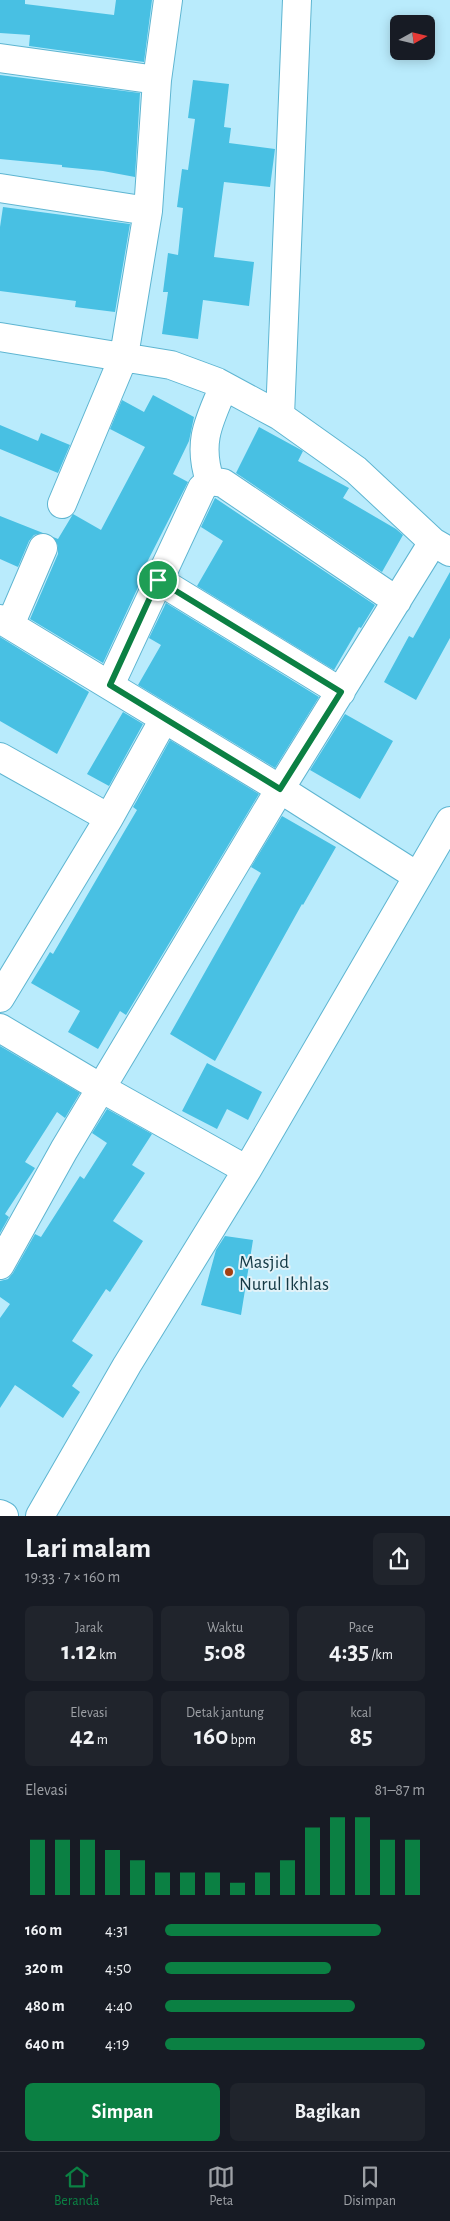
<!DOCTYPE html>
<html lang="id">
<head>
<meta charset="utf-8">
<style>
	body { margin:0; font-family:"Alegreya Sans",sans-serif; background:#20242c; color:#f1f3f6; height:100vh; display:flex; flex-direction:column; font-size:19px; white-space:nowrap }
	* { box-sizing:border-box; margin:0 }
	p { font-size:16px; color:#9ea1a6 }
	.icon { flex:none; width:28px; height:28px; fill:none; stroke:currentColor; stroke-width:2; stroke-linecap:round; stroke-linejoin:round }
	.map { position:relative; height:1516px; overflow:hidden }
	.drawer { display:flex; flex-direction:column; background:#171b24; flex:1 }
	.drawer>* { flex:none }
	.needle { width:32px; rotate:82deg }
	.tools { position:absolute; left:390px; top:15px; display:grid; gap:10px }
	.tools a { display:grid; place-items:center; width:45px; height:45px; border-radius:8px; background:#171b24; box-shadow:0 2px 12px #0003; font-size:25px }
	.pin { position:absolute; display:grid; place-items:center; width:42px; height:42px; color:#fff; margin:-21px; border:2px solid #fff; border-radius:50%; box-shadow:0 1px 5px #0007 }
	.round { display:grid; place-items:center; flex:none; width:52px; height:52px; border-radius:8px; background:#20242c }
	.overview { display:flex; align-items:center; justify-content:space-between; height:85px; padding:0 25px }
	h1 { font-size:28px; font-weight:700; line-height:38px }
	.stats { display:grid; grid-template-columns:repeat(3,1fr); gap:8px; height:85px; padding:5px 25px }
	.stats div { display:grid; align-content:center; border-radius:8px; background:#20242c; text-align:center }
	.stats b { font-size:25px; font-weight:700 }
	.stats small { font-size:14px; font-weight:400 }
	.stats p { font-size:14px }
	.chart { height:140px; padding:10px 25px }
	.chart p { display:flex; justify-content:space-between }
	.chart svg { width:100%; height:90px; margin-top:5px; stroke:#0b8043; stroke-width:6 }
	.primary-button { display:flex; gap:10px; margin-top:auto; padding:10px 25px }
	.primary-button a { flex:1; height:58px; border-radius:8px; background:#0b8043; color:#fff; font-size:20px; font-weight:700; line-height:58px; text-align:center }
	.primary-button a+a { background:#20242c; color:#f1f3f6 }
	ul { padding:0 25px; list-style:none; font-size:16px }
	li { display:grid; grid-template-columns:80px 60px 1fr; align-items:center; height:38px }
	li i { height:12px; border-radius:6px; background:#0b8043 }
	.tab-bar { display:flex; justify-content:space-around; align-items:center; height:70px; border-top:1px solid #363941; background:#171b24; font-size:14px; color:#9ea1a6 }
	.tab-bar a { display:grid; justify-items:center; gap:2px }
	.tab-bar .current { color:#0b8043 }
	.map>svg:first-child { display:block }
	.building { fill:#48c0e3 }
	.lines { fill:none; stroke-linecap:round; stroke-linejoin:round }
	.minor-casing { stroke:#5eb5d1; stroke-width:30 }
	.minor { stroke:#fff; stroke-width:28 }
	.route-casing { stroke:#fff; stroke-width:10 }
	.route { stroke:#0b8043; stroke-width:6 }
	.poi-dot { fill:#a43f11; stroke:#e2f2f8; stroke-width:2 }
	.labels { text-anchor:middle; stroke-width:4; stroke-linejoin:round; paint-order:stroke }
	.poi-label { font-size:19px; fill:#143945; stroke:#e2f2f8; text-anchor:start }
</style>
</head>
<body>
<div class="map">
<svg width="450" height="1516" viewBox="0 0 450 1516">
	<rect width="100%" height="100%" fill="#b9ebfc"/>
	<!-- building -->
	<path class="building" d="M0,0H25V4L114,15L116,0H152L144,62L29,46L30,35L0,33Z
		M0,75L140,93L135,177L103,171L62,167V165L0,159Z
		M193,80L229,84L224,127L231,128L229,143L275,149L270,187L224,182L214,257L254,262L249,306L203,300L198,339L162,334L168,292H163L168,253L178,255L183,208L177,207L182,169L188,170L195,119L188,118Z
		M3,207L130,224L115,312L75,307L76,301L0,291V227Z
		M153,395L194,417L189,441L173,474L188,482L142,572L144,573L139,582L140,583L103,663L30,619L58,554V546L53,537L58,539L73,514L101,530L145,447L110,429L122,400L144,412Z
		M0,425L38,441L41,433L70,445L58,473L0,449Z
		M259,427L303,451L298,461L349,488L343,498L396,529L403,535L382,572L236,473Z
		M215,498L375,605L361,628L359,627L334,670L197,586L223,541L201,527Z
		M0,516L43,533L34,535L29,541L18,567L0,559Z
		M450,572V638L416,700L384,682L409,636L413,638Z
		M166,603L319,697L275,768L138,685L161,645L149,638Z
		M0,637L89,692L57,754L0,721Z
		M123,712L143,724L109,786L87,774Z
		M345,714L393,741L360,799L310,770Z
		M170,740L259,794L126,1015L120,1011L98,1049L68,1032L80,1011L31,983L50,952L53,954L124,832L137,810L133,807L136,802Z
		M282,816L336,847L303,905L302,904L215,1061L170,1034L261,873L251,867Z
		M0,1046L80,1093L65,1118L57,1112L25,1162L35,1168L5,1214L9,1217L0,1233Z
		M207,1063L262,1092L248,1120L227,1109L217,1129L182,1111Z
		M107,1109L152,1134L132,1165L145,1173L113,1221L143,1241L110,1292L106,1289L72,1341L93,1355L72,1386L80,1392L63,1418L15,1385L0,1408V1318L10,1304L0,1297V1281L8,1279L13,1273L35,1234L41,1237L80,1176L84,1179L107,1143L92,1133Z
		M225,1236L253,1240L241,1315L201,1305L216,1250Z"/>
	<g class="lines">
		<!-- minor casing -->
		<g class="minor-casing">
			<path id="minor" d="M0,58L157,80
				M0,188L148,211
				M0,337L171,365L217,382L280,416L356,470L433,542L450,552
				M280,416L297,0
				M210,481C197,442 209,421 224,386
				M62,504L124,356L148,211L157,80L168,0
				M158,580L341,692
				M0,619L280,789L433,542
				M10,625L43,548
				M110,685L202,488L210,481L223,483L397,601
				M0,757L109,818
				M0,998L109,818L164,719
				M0,1028L101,1088L247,1170
				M0,1265L64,1150L280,789L417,876
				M0,1514L4,1516
				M40,1516L127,1365L247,1170L450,821"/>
		</g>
		<!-- minor -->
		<use href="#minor" class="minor"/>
	</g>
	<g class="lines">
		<!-- route casing -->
		<g class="route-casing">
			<path id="route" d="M158,580L341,692L280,789L110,685Z"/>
		</g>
		<!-- route -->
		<use href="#route" class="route"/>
	</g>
	<!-- markers -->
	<circle class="poi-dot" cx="229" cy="1272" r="5"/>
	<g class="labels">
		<!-- poi labels -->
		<g class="poi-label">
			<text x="239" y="1268">Masjid<tspan x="239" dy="22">Nurul Ikhlas</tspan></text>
		</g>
	</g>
</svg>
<div class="tools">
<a><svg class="needle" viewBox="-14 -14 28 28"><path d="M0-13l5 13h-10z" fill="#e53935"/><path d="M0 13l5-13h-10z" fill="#9ea1a6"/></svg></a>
</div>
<div class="pin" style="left:158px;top:580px;background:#1e9e55"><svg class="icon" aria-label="arrive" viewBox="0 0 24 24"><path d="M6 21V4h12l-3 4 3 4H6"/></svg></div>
</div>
<section class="drawer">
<div class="overview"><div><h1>Lari malam</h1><p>19:33 · 7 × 160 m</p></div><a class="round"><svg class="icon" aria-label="share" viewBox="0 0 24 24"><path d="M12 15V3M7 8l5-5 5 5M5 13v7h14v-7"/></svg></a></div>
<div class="stats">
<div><p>Jarak</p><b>1.12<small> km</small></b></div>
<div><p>Waktu</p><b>5:08</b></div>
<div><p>Pace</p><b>4:35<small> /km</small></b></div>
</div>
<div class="stats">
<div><p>Elevasi</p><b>42<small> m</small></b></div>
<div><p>Detak jantung</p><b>160<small> bpm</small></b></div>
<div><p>kcal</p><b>85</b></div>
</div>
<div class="chart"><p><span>Elevasi</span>81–87 m</p>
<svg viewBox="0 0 160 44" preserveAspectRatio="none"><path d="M5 44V17M15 44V17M25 44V17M35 44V22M45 44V27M55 44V33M65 44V33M75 44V33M85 44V38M95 44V33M105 44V27M115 44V11M125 44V6M135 44V6M145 44V17M155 44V17"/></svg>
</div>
<ul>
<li><b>160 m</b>4:31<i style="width:83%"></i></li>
<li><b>320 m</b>4:50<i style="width:64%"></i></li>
<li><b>480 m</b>4:40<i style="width:73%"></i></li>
<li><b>640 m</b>4:19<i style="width:100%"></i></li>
</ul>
<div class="primary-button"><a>Simpan</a><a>Bagikan</a></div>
</section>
<nav class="tab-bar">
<a class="current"><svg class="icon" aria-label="home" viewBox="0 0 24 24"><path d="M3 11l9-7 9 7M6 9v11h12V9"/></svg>Beranda</a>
<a><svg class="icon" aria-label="map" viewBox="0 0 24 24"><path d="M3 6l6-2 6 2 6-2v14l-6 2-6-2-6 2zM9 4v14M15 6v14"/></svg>Peta</a>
<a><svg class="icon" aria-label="saved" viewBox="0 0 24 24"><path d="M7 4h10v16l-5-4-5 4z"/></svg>Disimpan</a>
</nav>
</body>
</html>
